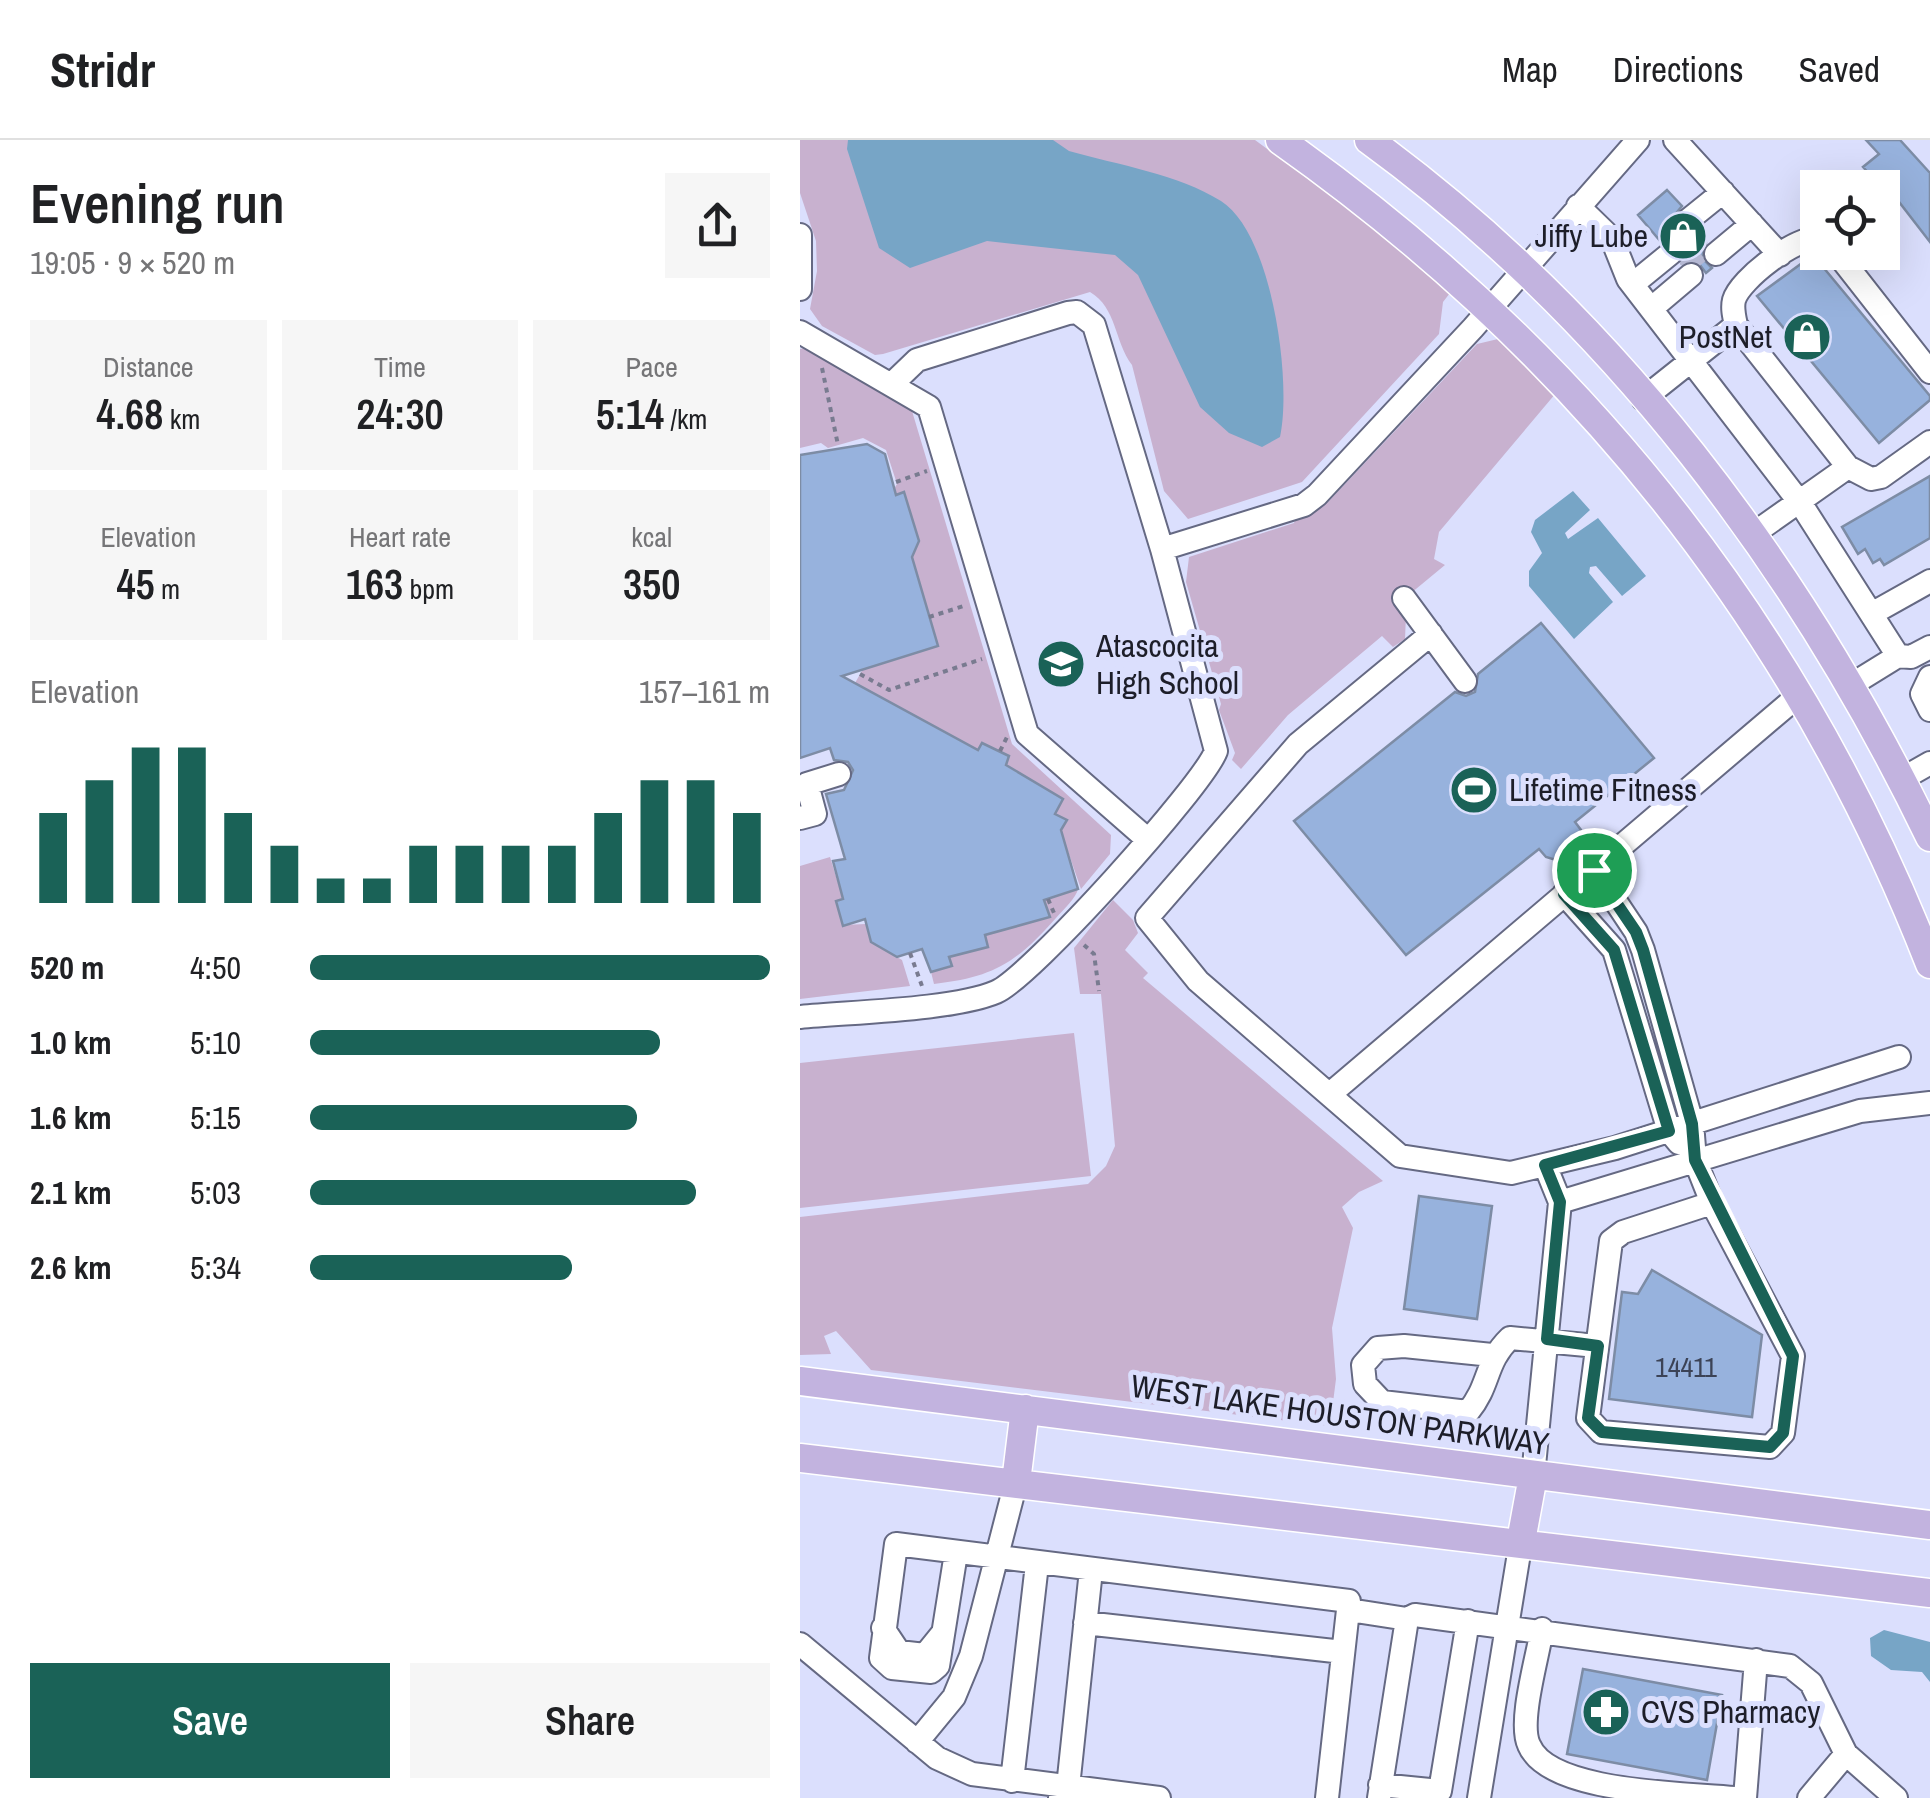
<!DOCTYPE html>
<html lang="en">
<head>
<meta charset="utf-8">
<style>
	body { margin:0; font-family:"Archivo Narrow",sans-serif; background:#f6f6f6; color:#202124; height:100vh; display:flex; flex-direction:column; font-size:38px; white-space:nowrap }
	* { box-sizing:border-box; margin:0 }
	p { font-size:32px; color:#757577 }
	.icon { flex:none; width:55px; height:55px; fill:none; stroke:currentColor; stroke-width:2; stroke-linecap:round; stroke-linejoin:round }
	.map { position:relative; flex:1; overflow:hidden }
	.sheet { display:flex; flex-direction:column; background:#fff; width:800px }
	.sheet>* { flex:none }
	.fabs { position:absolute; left:1000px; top:30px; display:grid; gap:20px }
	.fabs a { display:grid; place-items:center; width:100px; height:100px; border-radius:0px; background:#fff; box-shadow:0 10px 40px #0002; font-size:50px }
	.pin { position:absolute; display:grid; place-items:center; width:85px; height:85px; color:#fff; margin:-42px; border:5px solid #fff; border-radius:50%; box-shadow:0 2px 10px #0007 }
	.round { display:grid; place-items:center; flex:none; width:105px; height:105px; border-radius:0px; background:#f6f6f6 }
	.head { display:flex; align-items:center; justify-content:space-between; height:170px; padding:0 30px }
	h1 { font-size:55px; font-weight:600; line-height:75px }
	.figures { display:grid; grid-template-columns:repeat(3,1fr); gap:15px; height:170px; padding:10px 30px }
	.figures div { display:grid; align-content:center; border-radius:0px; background:#f6f6f6; text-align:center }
	.figures b { font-size:42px; font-weight:600 }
	.figures small { font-size:28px; font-weight:400 }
	.figures p { font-size:28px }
	.chart { height:280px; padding:20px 30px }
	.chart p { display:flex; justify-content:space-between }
	.chart svg { width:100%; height:180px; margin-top:10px; stroke:#1a6257; stroke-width:6 }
	.action { display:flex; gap:20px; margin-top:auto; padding:20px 30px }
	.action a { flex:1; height:115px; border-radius:0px; background:#1a6257; color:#fff; font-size:40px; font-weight:600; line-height:115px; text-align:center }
	.action a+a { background:#f6f6f6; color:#202124 }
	ul { padding:0 30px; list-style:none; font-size:32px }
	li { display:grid; grid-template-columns:160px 120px 1fr; align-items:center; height:75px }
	li i { height:25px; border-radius:12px; background:#1a6257 }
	header { display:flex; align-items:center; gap:60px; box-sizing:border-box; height:140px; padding:0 50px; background:#fff; border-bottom:2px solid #e0e0e0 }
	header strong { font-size:48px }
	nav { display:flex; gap:55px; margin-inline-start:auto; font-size:35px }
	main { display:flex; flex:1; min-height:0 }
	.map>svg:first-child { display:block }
	.green { fill:#c8b1cf }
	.water { fill:#77a5c6 }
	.building { fill:#97b2dd; stroke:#7d8ca5; stroke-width:2.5 }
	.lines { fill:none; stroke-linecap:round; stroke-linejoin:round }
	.minor-tunnel { stroke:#b5b8d3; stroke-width:22; stroke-dasharray:22 11; stroke-linecap:butt }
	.minor-casing { stroke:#656983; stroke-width:26 }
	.major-casing { stroke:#fff; stroke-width:31 }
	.path { stroke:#797b90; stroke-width:4; stroke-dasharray:5 5; stroke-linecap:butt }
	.minor { stroke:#fff; stroke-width:22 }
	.major { stroke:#c2b3df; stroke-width:28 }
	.route-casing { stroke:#fff; stroke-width:20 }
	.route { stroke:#1a6257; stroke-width:12 }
	.labels { text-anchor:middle; stroke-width:10; stroke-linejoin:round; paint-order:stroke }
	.number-label { font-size:28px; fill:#3c4356 }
	.poi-label { font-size:32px; fill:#1d1e29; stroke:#dbdffd; text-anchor:start }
	.street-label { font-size:32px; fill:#1d1e29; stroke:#dbdffd }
</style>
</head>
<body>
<header>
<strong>Stridr</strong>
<nav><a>Map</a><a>Directions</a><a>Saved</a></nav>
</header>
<main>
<section class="sheet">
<div class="head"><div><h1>Evening run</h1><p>19:05 · 9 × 520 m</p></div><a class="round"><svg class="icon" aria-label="share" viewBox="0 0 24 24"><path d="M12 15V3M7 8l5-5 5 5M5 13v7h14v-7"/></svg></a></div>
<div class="figures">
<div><p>Distance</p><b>4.68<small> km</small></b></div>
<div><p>Time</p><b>24:30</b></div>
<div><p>Pace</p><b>5:14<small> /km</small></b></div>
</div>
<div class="figures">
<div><p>Elevation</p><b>45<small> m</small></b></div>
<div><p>Heart rate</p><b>163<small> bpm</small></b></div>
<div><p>kcal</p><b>350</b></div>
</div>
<div class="chart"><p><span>Elevation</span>157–161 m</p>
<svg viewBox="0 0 160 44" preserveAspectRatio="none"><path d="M5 44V22M15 44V14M25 44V6M35 44V6M45 44V22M55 44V30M65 44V38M75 44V38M85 44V30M95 44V30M105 44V30M115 44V30M125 44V22M135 44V14M145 44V14M155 44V22"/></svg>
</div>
<ul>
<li><b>520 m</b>4:50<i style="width:100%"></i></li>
<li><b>1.0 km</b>5:10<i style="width:76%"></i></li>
<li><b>1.6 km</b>5:15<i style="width:71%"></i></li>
<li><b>2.1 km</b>5:03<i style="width:84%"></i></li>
<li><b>2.6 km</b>5:34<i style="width:57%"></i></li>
</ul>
<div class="action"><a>Save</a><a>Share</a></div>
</section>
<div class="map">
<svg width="1130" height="1658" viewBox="0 0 1130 1658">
	<rect width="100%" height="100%" fill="#dbdffd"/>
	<!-- green -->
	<path class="green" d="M0,0H455L573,87L650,153L643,162L639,194L502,342L388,379L364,351L332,225C314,201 317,168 290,152L83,214L75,215L22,186L10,169L17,131L16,101L0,53Z
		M698,199L756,253L639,392L634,419L645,425L599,463L606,475L605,499L593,507L582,496L488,575L441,629L432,620L435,613L419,570L421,564L386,442L389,417L494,383L496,377L528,362L677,204Z
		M4,208L112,271L212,604L311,695L310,714L281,749L255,674L262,658L206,625L209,616L183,603L178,610L55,543L63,529L137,503L110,410L119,401L104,353L89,357L97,344L86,310L63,298L28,308L21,303L0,308V209Z
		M30,717L43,759L36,762L43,785L66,784L71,802L102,820L110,846L0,859V726Z
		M278,749C276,758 264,769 256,778C216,823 194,837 134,844L131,832L152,826L149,817L185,795L249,777L244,759Z
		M313,760L333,780L338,793L325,810L348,833L343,838L583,1041L559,1052L542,1067L553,1088L532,1188L536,1239L530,1286L71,1230L36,1191L24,1196L31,1214L0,1215V1077L288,1044L306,1026L315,1006L301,854H280L274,808Z
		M274,893L291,1036L0,1068V923Z"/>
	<!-- water -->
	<path class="water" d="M48,0H253L269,11C318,25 378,34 421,61C473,94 492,243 480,297L462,307L429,293L400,267L338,135L315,115L187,101L110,128L79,108L47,9Z
		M773,351L790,370L765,393L768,399L798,378L846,436L822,456L796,426L790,427L789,433L813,462L774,499L729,446V431L742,413L731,392L735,380Z
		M1084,1490L1130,1502V1542L1122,1532L1091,1530L1071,1516L1070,1498Z"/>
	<!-- building -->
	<path class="building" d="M1066,0H1100L1130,33V102L1089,49L1086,52L1063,27L1079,14Z
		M867,50L882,66L873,77L875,90L883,95L897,92L906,103L902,118L912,128L906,133L897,121L882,123L886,112L882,103L870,98L861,102L838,75Z
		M1013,115L1130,256V260L1079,303L957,156Z
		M67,304L85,314L96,355L104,352L119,401L112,417L138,506L42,536L178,610L182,603L209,616L206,625L263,659L255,674L267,680L261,690L278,749L244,760L250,777L185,795L188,807L149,817L152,826L131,832L122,809L97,817L71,802L65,779L43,786L36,761L43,759L33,721L45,719L26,654L44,650L53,630L48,622L34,620L30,608L0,618V315Z
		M1130,336V398L1084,425L1080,419L1073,423L1065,409L1058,414L1042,387Z
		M741,483L854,618L775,682L781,690L780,706L766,723L746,717L739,709L606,815L494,681L655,552L666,556L675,552L678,534Z
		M619,1056L692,1066L677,1179L604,1169Z
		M852,1130L962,1195L952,1277L809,1259L822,1152L838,1154Z
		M783,1529L922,1555L907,1640L767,1614Z"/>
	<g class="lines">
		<!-- minor-tunnel -->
		<path class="minor-tunnel" d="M871,113L896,91
			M882,126L908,105"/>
		<!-- minor casing -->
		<g class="minor-casing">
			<path id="minor" d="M875,0L980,115
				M778,66L812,99L828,139L1001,364L1098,516L1111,517L1130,507
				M887,81L923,52
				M0,95V149
				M1036,112L1130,232
				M916,114L952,84
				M833,144L871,113
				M852,168L891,135
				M936,185L1048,327
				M0,192L129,267L227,594L347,699
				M843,259L936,185C934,176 932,168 934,160C940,139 997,96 1018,99
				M953,394L1048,327L1071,339L1081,337L1130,302
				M362,409L504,365L517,355L673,188L838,0
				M604,458L665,541
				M1073,473L1130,441
				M631,494L498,604L347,778L398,841L600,1016L711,1033L815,1008L1099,917
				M1130,537L1122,554L1130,570
				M1051,545L1098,516
				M1102,639L1130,623
				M0,678L15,674L7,644L39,634
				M794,729L836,792L843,810L892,983L895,1020L912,1063L993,1216L983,1293L970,1307L801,1292L788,1278L811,1101L823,1092L912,1063
				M764,754L814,810L869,991L879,1003
				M0,877C50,872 154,870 196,852C230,838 403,646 416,611L362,409L294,185L277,172L268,173L117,220L92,244
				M530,954L999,555
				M760,1062L1060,971L1130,963
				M692,1215L604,1206L578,1208L563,1225L565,1244L582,1262L668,1272C691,1244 684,1223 710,1198L797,1206
				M733,1336L760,1062L745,1025
				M156,1413L138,1526L131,1532L92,1528L81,1518L96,1404L549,1461L527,1658
				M549,1470L607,1479
				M285,1483L543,1512
				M83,1488L99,1512L125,1515L142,1494
				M742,1489C738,1516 718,1582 729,1605C749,1654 888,1653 934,1658
				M0,1504L137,1618L172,1634L359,1658
				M117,1602L154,1557L171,1516L216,1342
				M212,1641L237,1424
				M580,1645L640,1651L668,1481
				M260,1658L268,1647L291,1430
				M579,1658L607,1479L615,1475L990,1526L1011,1543L1046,1614L1096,1658
				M679,1658L721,1401
				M945,1658L956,1520
				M1009,1658L1046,1614"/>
		</g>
		<!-- major casing -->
		<g class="major-casing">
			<path id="major" d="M480,0C777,210 997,484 1130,824
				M569,0C813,178 999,426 1130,697
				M0,1241L1130,1385
				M0,1318L1130,1453
				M216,1342L225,1269
				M721,1401L733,1336"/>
		</g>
		<!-- path -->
		<path class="path" d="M22,228L38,305
			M96,342L127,331
			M129,477L167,465
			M60,534L89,550L182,519
			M200,611L207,597
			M248,759L254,773
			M284,805L294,814L299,851
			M110,813L122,846"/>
		<!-- minor -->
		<use href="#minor" class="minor"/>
		<!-- major -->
		<use href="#major" class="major"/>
	</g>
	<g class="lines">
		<!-- route casing -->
		<g class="route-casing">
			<path id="route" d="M794,730L836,792L843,810L892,984L895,1020L993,1216L983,1293L970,1307L802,1292L788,1278L798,1206L747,1199L760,1062L745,1025L869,991L814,810L764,754Z"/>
		</g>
		<!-- route -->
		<use href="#route" class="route"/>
	</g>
	<!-- icons -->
	<defs>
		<g id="shop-disc" transform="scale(2.5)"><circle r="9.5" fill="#1a6257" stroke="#dbdffd"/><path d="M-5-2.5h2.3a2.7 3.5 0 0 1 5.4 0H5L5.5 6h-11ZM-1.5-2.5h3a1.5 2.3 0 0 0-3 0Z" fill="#fff"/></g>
		<g id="school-disc" transform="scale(2.5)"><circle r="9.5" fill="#1a6257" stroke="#dbdffd"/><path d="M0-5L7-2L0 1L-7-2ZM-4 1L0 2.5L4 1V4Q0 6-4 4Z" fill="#fff"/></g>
		<g id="stadium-disc" transform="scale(2.5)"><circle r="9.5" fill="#1a6257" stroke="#dbdffd"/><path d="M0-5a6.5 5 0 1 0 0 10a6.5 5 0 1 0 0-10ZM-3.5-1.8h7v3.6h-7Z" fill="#fff"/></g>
		<g id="pharmacy-disc" transform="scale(2.5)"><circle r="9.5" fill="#1a6257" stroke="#dbdffd"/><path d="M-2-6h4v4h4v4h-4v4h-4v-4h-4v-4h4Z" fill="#fff"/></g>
	</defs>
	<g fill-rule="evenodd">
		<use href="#shop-disc" x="883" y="96"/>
		<use href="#shop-disc" x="1007" y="197"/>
		<use href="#school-disc" x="261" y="524"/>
		<use href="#stadium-disc" x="674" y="650"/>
		<use href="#pharmacy-disc" x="806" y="1572"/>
	</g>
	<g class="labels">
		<!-- number labels -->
		<g class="number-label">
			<text x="886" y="1237">14411</text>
		</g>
		<!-- poi labels -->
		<g class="poi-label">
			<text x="848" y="107" text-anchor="end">Jiffy Lube</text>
			<text x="972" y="208" text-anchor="end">PostNet</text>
			<text x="296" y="517">Atascocita<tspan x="296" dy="37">High School</tspan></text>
			<text x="709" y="661">Lifetime Fitness</text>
			<text x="841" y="1583">CVS Pharmacy</text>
		</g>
		<!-- street labels -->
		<g class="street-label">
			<text transform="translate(540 1275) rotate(8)" y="11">WEST LAKE HOUSTON PARKWAY</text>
		</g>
	</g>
</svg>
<div class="fabs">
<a><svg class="icon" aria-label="locate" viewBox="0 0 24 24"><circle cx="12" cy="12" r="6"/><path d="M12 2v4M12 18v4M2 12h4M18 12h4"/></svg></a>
</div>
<div class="pin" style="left:794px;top:730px;background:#1e9e55"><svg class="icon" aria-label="arrive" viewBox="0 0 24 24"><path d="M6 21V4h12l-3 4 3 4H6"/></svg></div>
</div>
</main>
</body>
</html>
